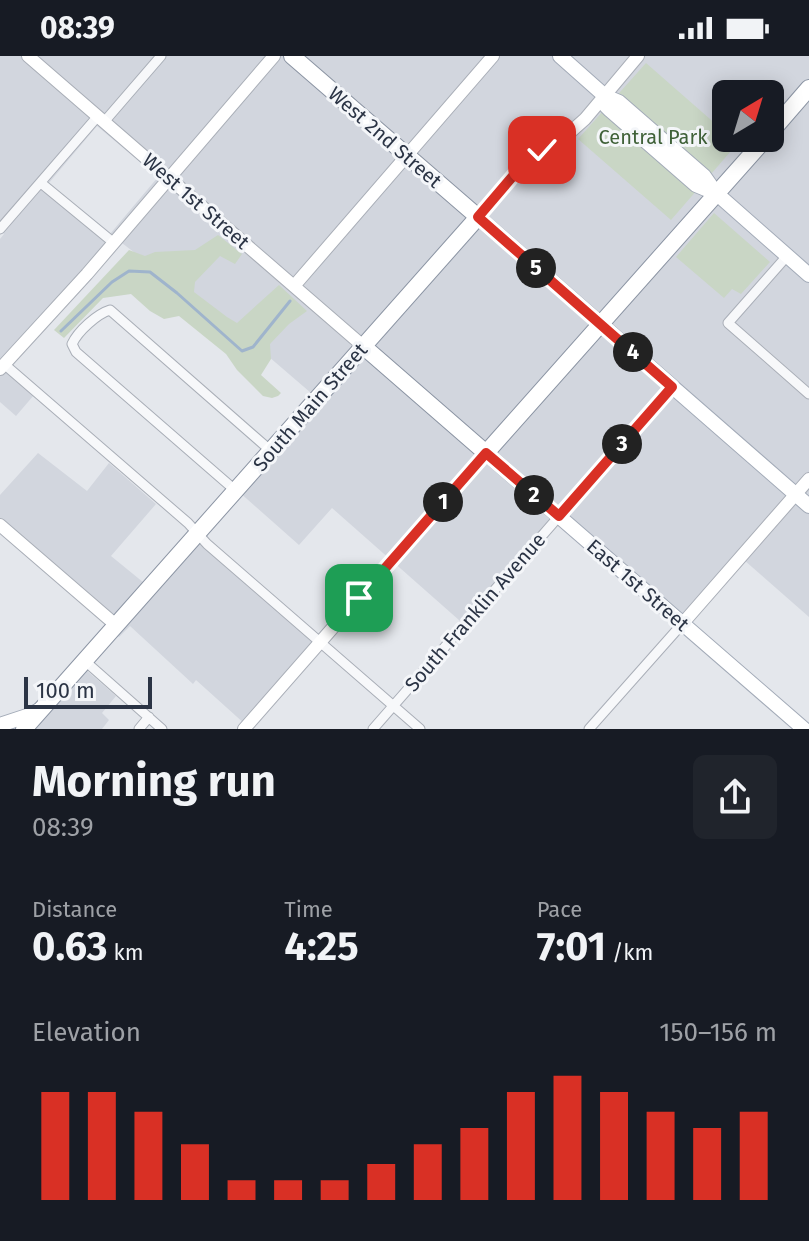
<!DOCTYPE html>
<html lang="en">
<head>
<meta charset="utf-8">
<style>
	body { margin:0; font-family:"Fira Sans",sans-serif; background:#20242c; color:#f1f3f6; height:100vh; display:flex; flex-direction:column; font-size:30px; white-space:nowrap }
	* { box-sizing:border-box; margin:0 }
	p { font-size:26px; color:#9ea1a6 }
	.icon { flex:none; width:44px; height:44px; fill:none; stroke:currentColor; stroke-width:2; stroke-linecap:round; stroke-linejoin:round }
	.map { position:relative; height:673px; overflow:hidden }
	.panel { display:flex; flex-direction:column; background:#171b24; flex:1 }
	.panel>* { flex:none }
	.needle { width:52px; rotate:38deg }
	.fabs { position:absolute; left:712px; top:24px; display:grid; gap:16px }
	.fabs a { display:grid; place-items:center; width:72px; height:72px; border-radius:12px; background:#171b24; box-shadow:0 4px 20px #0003; font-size:40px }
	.scale { position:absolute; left:24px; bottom:20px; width:128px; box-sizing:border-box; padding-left:8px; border:4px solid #2b3445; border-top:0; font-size:22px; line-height:28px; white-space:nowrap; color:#2b3445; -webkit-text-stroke:6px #f4f6f9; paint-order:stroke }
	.pin { position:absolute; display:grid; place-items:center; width:68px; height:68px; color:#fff; margin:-34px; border-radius:16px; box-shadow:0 4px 12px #0006 }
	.km { position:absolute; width:40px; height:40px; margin:-20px; border-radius:50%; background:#222; color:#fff; font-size:22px; line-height:40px; text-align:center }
	.round { display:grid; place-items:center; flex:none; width:84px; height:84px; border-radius:12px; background:#20242c }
	.head { display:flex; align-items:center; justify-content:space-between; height:136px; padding:0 32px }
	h1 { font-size:44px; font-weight:700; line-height:60px }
	.stats { display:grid; grid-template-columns:repeat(3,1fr); gap:12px; height:136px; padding:8px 32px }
	.stats div { display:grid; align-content:center }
	.stats b { font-size:40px; font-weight:700 }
	.stats small { font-size:22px; font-weight:400 }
	.stats p { font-size:22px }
	.chart { height:224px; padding:16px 32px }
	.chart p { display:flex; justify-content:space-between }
	.chart svg { width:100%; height:144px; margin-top:8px; stroke:#d93025; stroke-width:6 }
	.status { display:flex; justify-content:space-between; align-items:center; height:56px; padding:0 40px; background:#171b24; direction:ltr }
	.status svg { height:22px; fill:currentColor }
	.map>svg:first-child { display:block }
	.built { fill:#d2d6de; fill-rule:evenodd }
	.green { fill:#c9d6c5 }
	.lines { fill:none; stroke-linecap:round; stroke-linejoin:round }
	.stream { stroke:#9fb4cc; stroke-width:3 }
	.street-casing { stroke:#a9aeb7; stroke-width:11 }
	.secondary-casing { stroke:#a9aeb7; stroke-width:14 }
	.primary-casing { stroke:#a3abb8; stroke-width:16 }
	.highway-casing { stroke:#8b94a3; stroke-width:18 }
	.street { stroke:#f7f8fa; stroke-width:9 }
	.secondary { stroke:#fff; stroke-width:12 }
	.primary { stroke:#fff; stroke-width:14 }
	.highway { stroke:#fff; stroke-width:16 }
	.route-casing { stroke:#fff; stroke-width:16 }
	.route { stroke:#d93025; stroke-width:10 }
	.labels { text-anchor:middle; stroke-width:6; stroke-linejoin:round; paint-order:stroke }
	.street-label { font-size:20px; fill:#2b3445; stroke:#f4f6f9 }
	.park-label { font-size:20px; fill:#3f6138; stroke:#f4f6f9 }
</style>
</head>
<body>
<div class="status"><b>08:39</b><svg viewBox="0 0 49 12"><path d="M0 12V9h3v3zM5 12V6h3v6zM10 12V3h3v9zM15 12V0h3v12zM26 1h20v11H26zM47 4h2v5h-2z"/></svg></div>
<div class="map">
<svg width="809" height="673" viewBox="0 0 809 673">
	<rect width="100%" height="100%" fill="#e4e7ec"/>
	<!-- built -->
	<path class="built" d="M0,0H809V561L736,497L674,568L559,466L468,572L332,452L299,489L238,435L318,343L246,281L110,178L158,121L97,70L43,134L110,189L4,308L34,339L16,360L0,346V183L4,178L0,174ZM726,38H770V82H726Z
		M38,397L87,435L109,407L156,448L111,500L149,531L192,480L316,588L246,669L196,624L193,628L130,570L119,581L0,478V439Z
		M78,607L116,640L102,657L109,664L102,673H13L27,656L39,648Z"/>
	<!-- green -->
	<path class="green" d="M646,7L726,77V82H732L738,87L671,164L578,83Z
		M714,157L770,206L741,238L732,233L724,242L676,201Z
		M218,179L242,198L235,208L220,200L195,226L194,236L227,261L237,267L279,229L307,255L289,268L270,288L271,303L261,319L281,337L278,340L272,342L263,340L237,314L226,298L179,260L164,263L150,255L131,238L103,242L64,282L54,274L129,194L145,200L155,196L195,194Z"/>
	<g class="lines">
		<!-- stream -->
		<path class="stream" d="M61,275L112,226L129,215L150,216L177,237L242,295L253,291L290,245"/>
		<!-- street casing -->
		<g class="street-casing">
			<path id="street" d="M104,66L161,0
				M41,127L114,187
				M0,173L98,60
				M787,200L728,267L809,338
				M4,308L188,467L207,488L420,673
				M236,435L76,296L72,288C78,275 97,258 110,254L271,395
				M85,605L162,673
				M139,673L149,661
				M373,673L672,331
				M589,673L683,567"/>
		</g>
		<!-- secondary casing -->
		<g class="secondary-casing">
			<path id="secondary" d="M28,0L363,290
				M478,161L523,110L541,95L567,79L585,63L638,0
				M294,230L493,0
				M0,313L87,218L274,0
				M0,469L117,570
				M683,567L809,423
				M244,673L486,397"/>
		</g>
		<!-- primary casing -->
		<g class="primary-casing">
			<path id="primary" d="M560,0L605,40L619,46L704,120L716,137L809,219
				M605,40L606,50L610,54L696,129L715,137
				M478,161L809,450
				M486,397L804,673
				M0,669L30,659L41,653"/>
		</g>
		<!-- highway casing -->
		<g class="highway-casing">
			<path id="highway" d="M770,77L809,32
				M363,290L486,397L766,82
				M24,673L478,161L292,0"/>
		</g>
		<!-- street -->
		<use href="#street" class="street"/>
		<!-- secondary -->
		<use href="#secondary" class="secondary"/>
		<!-- primary -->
		<use href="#primary" class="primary"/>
		<!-- highway -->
		<use href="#highway" class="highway"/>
	</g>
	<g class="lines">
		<!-- route casing -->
		<g class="route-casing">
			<path id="route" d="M359,542L486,397L559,460L672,331L478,161L519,113L542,94"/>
		</g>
		<!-- route -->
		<use href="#route" class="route"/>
	</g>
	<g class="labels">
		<!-- street labels -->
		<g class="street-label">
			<text transform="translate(385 81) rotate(41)" y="7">West 2nd Street</text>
			<text transform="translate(196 145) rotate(41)" y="7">West 1st Street</text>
			<text transform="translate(310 351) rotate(-49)" y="7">South Main Street</text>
			<text transform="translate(638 529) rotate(41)" y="7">East 1st Street</text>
			<text transform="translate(475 556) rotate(-49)" y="7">South Franklin Avenue</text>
		</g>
		<!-- park labels -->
		<g class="park-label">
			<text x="653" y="88">Central Park</text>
		</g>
	</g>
</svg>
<div class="fabs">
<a><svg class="needle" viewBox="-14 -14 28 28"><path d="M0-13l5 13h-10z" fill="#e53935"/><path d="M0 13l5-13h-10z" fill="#9ea1a6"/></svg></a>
</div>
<div class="scale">100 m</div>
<div class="pin" style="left:359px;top:542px;background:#1e9e55"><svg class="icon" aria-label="arrive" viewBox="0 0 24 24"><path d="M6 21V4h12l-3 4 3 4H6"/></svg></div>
<div class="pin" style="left:542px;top:94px;background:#d93025"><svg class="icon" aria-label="check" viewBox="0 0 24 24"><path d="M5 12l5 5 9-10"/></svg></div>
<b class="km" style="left:443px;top:446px">1</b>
<b class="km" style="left:534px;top:439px">2</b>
<b class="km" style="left:622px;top:388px">3</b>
<b class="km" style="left:633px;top:296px">4</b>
<b class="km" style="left:536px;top:212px">5</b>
</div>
<section class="panel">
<div class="head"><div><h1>Morning run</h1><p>08:39</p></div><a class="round"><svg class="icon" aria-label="share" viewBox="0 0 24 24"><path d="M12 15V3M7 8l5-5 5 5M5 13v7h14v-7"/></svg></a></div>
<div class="stats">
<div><p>Distance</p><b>0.63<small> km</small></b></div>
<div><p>Time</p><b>4:25</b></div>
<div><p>Pace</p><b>7:01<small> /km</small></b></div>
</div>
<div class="chart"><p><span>Elevation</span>150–156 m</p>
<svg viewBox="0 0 160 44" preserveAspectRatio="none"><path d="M5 44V11M15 44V11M25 44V17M35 44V27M45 44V38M55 44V38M65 44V38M75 44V33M85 44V27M95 44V22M105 44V11M115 44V6M125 44V11M135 44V17M145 44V22M155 44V17"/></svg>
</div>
</section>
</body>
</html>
